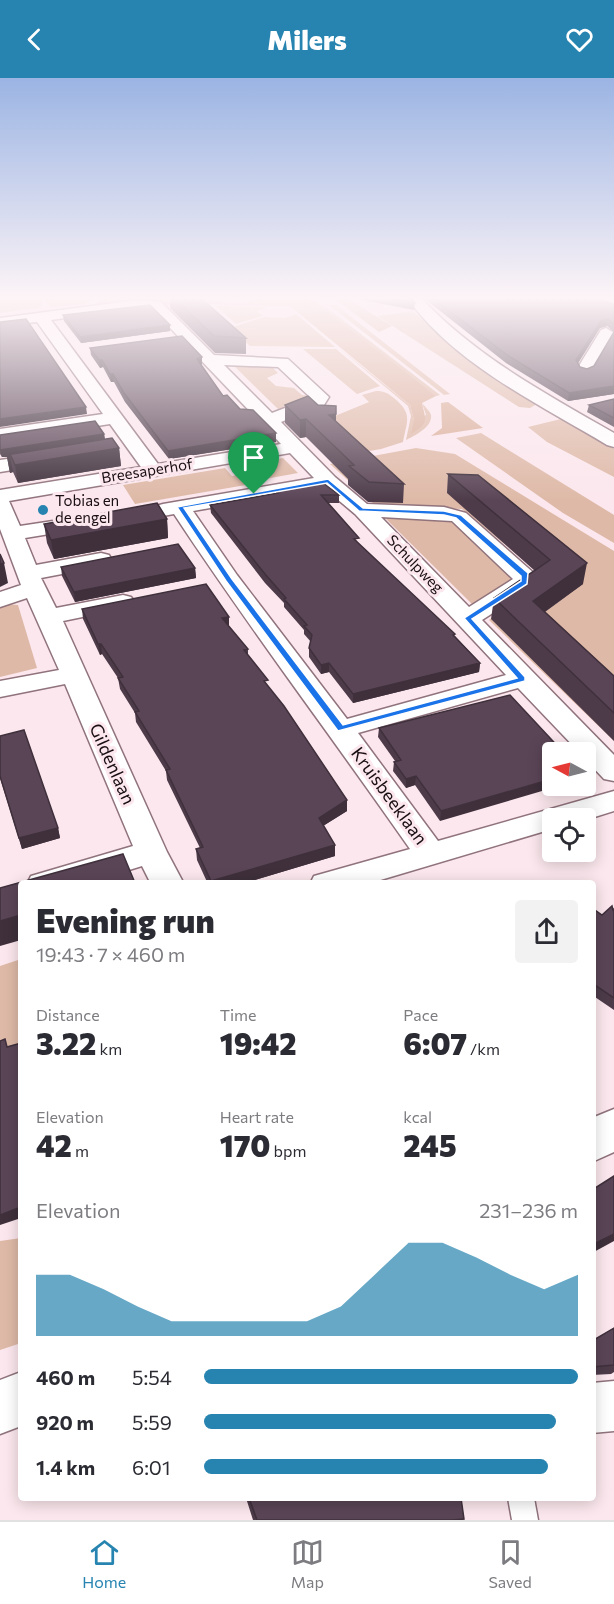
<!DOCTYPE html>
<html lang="en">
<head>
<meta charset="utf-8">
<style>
	body { margin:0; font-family:Commissioner,sans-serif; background:#f2f2f3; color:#2b2b33; height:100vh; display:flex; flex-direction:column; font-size:22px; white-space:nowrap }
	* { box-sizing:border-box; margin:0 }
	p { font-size:20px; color:#7c7c81 }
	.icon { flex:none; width:33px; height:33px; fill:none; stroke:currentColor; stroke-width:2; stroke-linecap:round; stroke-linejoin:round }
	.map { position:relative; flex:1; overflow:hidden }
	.side { position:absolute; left:18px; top:802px; width:578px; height:621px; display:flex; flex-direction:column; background:#fff; border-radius:6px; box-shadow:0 3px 15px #0003 }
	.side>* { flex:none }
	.needle { width:39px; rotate:277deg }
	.tools { position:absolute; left:542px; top:664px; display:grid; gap:12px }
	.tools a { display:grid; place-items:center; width:54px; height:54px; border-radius:6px; background:#fff; box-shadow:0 3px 15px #0003; font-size:30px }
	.pin { position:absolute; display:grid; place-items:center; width:51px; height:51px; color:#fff; margin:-62px -26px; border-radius:50% 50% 50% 0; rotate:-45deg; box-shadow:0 0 6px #0007 }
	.pin .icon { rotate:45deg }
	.round { display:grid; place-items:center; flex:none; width:63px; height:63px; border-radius:6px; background:#f2f2f3 }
	.summary { display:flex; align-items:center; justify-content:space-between; height:102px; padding:0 18px }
	h1 { font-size:33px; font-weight:800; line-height:45px }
	.figures { display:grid; grid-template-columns:repeat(3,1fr); gap:9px; height:102px; padding:6px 18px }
	.figures div { display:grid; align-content:center }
	.figures b { font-size:30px; font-weight:800 }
	.figures small { font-size:16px; font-weight:400 }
	.figures p { font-size:16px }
	.chart { height:168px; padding:12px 18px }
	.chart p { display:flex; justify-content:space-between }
	.chart svg { width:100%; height:108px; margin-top:6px; fill:#2784b0; opacity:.7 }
	ul { padding:0 18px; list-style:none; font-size:20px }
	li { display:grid; grid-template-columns:96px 72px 1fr; align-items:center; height:45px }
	li i { height:15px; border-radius:8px; background:#2784b0 }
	header { display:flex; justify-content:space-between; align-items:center; height:78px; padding:0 18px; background:#2784b0; color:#fff; font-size:27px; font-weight:800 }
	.tabs { display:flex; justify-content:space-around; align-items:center; height:84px; border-top:2px solid #e1e1e2; background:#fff; font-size:16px; color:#7c7c81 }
	.tabs a { display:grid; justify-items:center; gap:3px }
	.tabs .current { color:#2784b0 }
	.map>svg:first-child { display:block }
	.green { fill:#deb9a7 }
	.forest { fill:#daae99 }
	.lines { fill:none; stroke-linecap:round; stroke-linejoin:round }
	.lane-casing { stroke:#90737c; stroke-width:3 }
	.street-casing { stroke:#90737c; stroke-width:3 }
	.secondary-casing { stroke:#90737c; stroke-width:3 }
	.lane { fill:#fff; fill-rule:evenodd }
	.street { fill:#fff; fill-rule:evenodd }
	.secondary { fill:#fff; fill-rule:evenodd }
	.wall { fill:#4d3b4a }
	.shaded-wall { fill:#3f303c }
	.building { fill:#5a4556; stroke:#3f303c; stroke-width:1.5 }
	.route { fill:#1a73e8; stroke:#fff; stroke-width:1.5; fill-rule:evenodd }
	.poi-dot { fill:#2784b0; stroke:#fbe7ed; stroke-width:2 }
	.labels { text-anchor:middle; stroke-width:6; stroke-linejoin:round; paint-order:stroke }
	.far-street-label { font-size:15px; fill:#190e12; stroke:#fbe7ed }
	.far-poi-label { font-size:15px; fill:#190e12; stroke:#fbe7ed; text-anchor:start }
	.street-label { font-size:18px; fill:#190e12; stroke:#fbe7ed }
</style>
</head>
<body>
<header><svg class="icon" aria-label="back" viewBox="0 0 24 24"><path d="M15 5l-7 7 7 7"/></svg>Milers<svg class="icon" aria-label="heart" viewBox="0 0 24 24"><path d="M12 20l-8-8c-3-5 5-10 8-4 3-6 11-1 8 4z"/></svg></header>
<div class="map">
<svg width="614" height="1442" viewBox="0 0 614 1442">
	<rect width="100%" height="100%" fill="#fbe7ed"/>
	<!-- green -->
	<path class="green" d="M102,221H176C187,226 198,218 210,221C223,225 238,228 252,223L262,228L210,226L205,222L162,228L85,232Z
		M320,227L327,230L440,317L436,318L422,308Z
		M329,227H336L450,316L444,317Z
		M216,228L267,229L257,233L263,238L236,246Z
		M413,233L478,288L537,326L530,330L519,329L377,238Z
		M296,236L335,269L250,268L230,250L264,239L285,240Z
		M303,271H336L380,308L357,316Z
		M340,271L410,327L414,342L426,337L422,325C424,328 430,333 431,337C433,349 414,358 406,362L411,338L408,328Z
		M233,287H270L278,295L267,300L276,308L294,310L302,317L314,318L313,322L306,320L278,331Z
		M376,313C385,313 387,315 394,320C413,336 407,342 403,364L381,371L334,379L318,345L369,324L362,317Z
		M561,341L614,371V399L547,364L528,349Z
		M481,355L614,437V465L563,435L456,360Z
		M416,370L455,376L614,473V663L489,542L544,499L462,431L376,428L330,386Z
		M283,380L298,395L265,401L251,385Z
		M225,390L232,398L253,394L263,404L135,426L123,407Z
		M384,439L451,440L517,499L474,528Z
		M5,526L18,527L37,590L0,599V529Z
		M21,881V968L0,974V888Z
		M21,1160V1265L0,1272V1163Z"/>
	<!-- forest -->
	<path class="forest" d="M0,221H95L85,226L49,229V226L41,221L42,227L39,230L0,235Z
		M250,221H310L317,225L436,318L422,325C426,344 429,344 411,356L414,342L410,327L290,228H263Z
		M335,221H348L392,248L379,254Z
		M448,324L483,350L431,358L442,350L441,325Z"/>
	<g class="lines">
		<!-- lane casing -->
		<g class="lane-casing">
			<path id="lane" d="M508,1420H534L538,1442H512Z"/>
		</g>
		<!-- street casing -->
		<g class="street-casing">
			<path id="street" d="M408,221H422C477,279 546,316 614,355V369L607,367C539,326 456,287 408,221Z
				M137,222L161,224L214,277L288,281L329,319L324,327L281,344L335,399L367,426L444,429L466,435L536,497L537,504L533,509L482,542L614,677V703L604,701L585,681V675H580L518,610L358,655L438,763L614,713V733L585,742L552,741V751L367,806H310L314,798L410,771C332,659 249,550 174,436L163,438L156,436L153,432L156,428L163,426L314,400L290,375L9,423L20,448L86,438L94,439L97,444L94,449L86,450L25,460L36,487L101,475L109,477L112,482L109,487L41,500L56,530L123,517L131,519L135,524L131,529L63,543L167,774L184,806H151L142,788L84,806H27L31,798L133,768L65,606L0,619V603L59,592L27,520L0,529V514L21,507L0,451V412L141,389L110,346L0,363V351L103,336L37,244L0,248V240ZM137,230L152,231L281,366L158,386L51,242ZM224,287L278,289L311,320L272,335ZM324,410L355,436L506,597L347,641L237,497L193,433ZM381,439L452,443L513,501L469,529Z
				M606,250L614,255L591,294L585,296L579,294L577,291L601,252Z
				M49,375L56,377L59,381L56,385L0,394V382Z
				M614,1303V1353L592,1355V1305Z"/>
		</g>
		<!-- secondary casing -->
		<g class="secondary-casing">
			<path id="secondary" d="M614,1031V1074L592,1084V1040Z
				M21,1294V1348L0,1356V1302Z"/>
		</g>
		<!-- lane -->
		<use href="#lane" class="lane"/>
		<!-- street -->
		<use href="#street" class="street"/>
		<!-- secondary -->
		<use href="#secondary" class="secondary"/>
	</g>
	<!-- wall -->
	<path class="wall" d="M170,221H202L246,260V276L215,275L170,230Z
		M357,221H412L415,225L414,232Z
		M425,221H597L614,226V254L607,248L600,250L578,285L580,289L587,291L594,288L614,254V316L568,323L506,285Z
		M63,237L170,247V253L81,265L64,243Z
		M90,270L202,279V286L201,287L223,318L240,331L276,364L169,381L125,324L114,304H111L103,289L100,290L91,277Z
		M614,321V349L587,334L589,327Z
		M285,327L336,344L404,406L403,425L368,424L348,407V401L306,359L300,360L285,345Z
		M104,356L105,361L119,370L121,388L18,405L13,394L10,395L7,379H2L0,376V357Z
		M448,396L583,506L545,534L614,598V663L491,541L494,520L535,493L447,415Z
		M276,413L339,417V425H328L359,466L455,558L480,585L479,594L353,625L329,594L321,596L309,579V570L311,564L304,556V552L284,529V525L265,505L211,435L210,427L276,415Z
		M167,441L168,460L54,481L47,465L44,446Z
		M61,489L195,490L196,500L75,524L62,498Z
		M82,531L229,549L248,571V577L347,733L323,748L335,767V778L241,806H208L197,782L196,771L200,770L167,702L166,693L136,644L135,635L120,611L118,600L102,576L100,577L83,541Z
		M510,617L440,743L415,707L406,710L393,693L394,684L395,683L378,659L379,650Z
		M0,658L58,750L60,760L22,771L0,700Z
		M592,830L602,837L614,831V932L592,917Z
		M614,1250V1294L611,1296L592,1297V1263Z
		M246,1420H461L464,1441L463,1442H253Z"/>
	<!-- shaded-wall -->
	<path class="shaded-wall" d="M608,241L607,248L600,250L575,290L576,282L601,243Z
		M170,247V253L81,265L80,259Z
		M202,279V286L197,289V281Z
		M99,282H102L103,289L100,290Z
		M110,296H113L114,304H111Z
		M614,308V316L568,323L569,315Z
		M86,329L87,336L0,349V341Z
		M336,336V354L329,337Z
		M306,341V359L300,360V342Z
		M276,355V364L169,381L168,373Z
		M104,356L105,364L10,378L13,394L10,395L7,379H2L0,372Z
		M119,370L121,388L18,405L15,387Z
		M167,441L168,460L54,481L51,462Z
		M4,485L8,505L0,509V486Z
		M587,485L583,506L530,544L533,523Z
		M195,490L196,500L75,524L74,514Z
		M229,539V549L222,540Z
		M98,566H101L102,576L100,577Z
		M329,585V594L321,596V587Z
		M480,585L479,594L353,625V616Z
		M416,698L415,707L406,710V701Z
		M552,701V708H559L440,743L441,733Z
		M347,722V733L318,751L319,740Z
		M58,750L60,760L22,771L19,760Z
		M335,767V778L241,806H211V803Z
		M21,837V862L0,868V843Z
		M21,1129V1140L0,1147V1137Z
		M614,1156V1163L592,1175V1167Z"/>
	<!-- building -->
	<path class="building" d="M175,221H202L246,260L214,258Z
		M391,221H412L415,225Z
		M434,221H597L614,226V246L608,241L601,243L576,282L580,289L587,291L594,288L614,254V308L569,315L507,277Z
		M150,227L170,247L80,259L63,237Z
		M26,241L86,329L0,341V244Z
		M182,258L202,279L197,281L223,318L227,317L240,331L253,332L276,355L168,373L124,315L113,296H110L102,282H99L90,270Z
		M308,318L318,327L336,328V336L329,337L404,406L369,404L349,388L354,387L306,341L300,342L285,327Z
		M614,321V340L589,327Z
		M95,343L104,356L0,372V357Z
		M112,360L119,370L15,387L10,376L6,377Z
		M448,396L478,397L587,485L533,523L614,598V635L494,520L550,482Z
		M323,405L339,417H321L359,460L354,461L455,556L453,557L480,585L353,616L329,585L321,587L309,570L312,557L304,548L307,547L284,521L286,520L265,496L210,427L278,415L276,413Z
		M157,425L167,441L51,462L44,446Z
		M178,466L195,490L74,514L61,489Z
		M0,476L4,485L0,486Z
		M206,506L229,539L222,540L248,571L244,572L268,602L264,603L284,628L347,722L319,740L335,767L211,803L196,771L203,769L166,692L170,691L135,634L139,633L118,600L123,599L101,566H98L82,531Z
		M510,617L564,675H552V701L441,733L416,698L406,701L394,684L401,682L379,650Z
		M24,652L58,750L19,760L0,698V658Z
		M123,776L135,805L21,806V837L0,843V810Z
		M612,828L613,832L614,831V920L592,905V830L602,837Z
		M5,961L7,969L21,965V1129L0,1137V963Z
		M614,1098V1156L592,1167V1112Z
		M614,1250V1287L592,1289V1263Z
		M249,1420H461L464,1441L452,1442H257Z"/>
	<!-- sky -->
	<linearGradient id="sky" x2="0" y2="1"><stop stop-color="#9bb4e3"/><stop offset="0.52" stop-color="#fdf4f7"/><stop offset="1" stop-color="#fdf4f7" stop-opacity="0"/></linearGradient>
	<rect width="614" height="423" fill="url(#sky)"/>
	<!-- route -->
	<path class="route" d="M328,401L363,430L444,433L461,437L528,495L527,506L472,541L525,599V603L338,653L226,503L177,429ZM327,405L359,433L444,437L456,440L521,498V503L464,540L517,600L343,647L232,501L184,430Z"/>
	<!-- markers -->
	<circle class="poi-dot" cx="43" cy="432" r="6"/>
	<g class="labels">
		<!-- far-street labels -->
		<g class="far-street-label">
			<text transform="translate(147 393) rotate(-9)" y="5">Breesaperhof</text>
			<text transform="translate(415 486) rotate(46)" y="5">Schulpweg</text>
		</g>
		<!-- far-poi labels -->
		<g class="far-poi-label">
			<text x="55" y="428">Tobias en<tspan x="55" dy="17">de engel</tspan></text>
		</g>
		<!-- street labels -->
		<g class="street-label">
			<text transform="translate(112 686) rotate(66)" y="6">Gildenlaan</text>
			<text transform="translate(389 718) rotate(54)" y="6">Kruisbeeklaan</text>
		</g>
	</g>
</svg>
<div class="tools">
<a><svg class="needle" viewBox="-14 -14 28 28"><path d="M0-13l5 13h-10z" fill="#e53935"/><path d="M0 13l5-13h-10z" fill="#7c7c81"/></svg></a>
<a><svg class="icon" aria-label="locate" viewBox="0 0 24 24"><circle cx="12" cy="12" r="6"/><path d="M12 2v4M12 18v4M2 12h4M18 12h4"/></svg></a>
</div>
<div class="pin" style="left:254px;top:416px;background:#1e9e55"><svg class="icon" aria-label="arrive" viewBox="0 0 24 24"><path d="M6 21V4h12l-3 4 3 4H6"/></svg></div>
<section class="side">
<div class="summary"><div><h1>Evening run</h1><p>19:43 · 7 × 460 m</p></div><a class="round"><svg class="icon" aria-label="share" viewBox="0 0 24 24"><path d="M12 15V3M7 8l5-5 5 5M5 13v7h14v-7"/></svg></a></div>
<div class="figures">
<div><p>Distance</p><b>3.22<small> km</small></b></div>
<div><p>Time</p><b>19:42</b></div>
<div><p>Pace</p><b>6:07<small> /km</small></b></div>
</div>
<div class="figures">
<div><p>Elevation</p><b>42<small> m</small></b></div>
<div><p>Heart rate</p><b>170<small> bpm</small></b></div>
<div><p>kcal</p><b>245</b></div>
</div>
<div class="chart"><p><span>Elevation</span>231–236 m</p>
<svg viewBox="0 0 160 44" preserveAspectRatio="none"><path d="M0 44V19L10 19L20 25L30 32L40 38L50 38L60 38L70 38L80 38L90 32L100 19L110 6L120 6L130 12L140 19L150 25L160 19V44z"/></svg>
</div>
<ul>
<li><b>460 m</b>5:54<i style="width:100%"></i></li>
<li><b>920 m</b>5:59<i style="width:94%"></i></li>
<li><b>1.4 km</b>6:01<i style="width:92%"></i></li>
</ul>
</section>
</div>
<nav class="tabs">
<a class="current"><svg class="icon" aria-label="home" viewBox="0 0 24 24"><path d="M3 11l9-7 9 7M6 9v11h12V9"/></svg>Home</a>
<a><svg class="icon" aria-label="map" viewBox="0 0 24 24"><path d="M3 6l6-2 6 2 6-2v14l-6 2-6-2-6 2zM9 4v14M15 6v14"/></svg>Map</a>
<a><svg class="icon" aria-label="saved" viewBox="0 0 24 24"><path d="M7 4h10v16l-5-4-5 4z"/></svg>Saved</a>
</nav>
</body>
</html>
